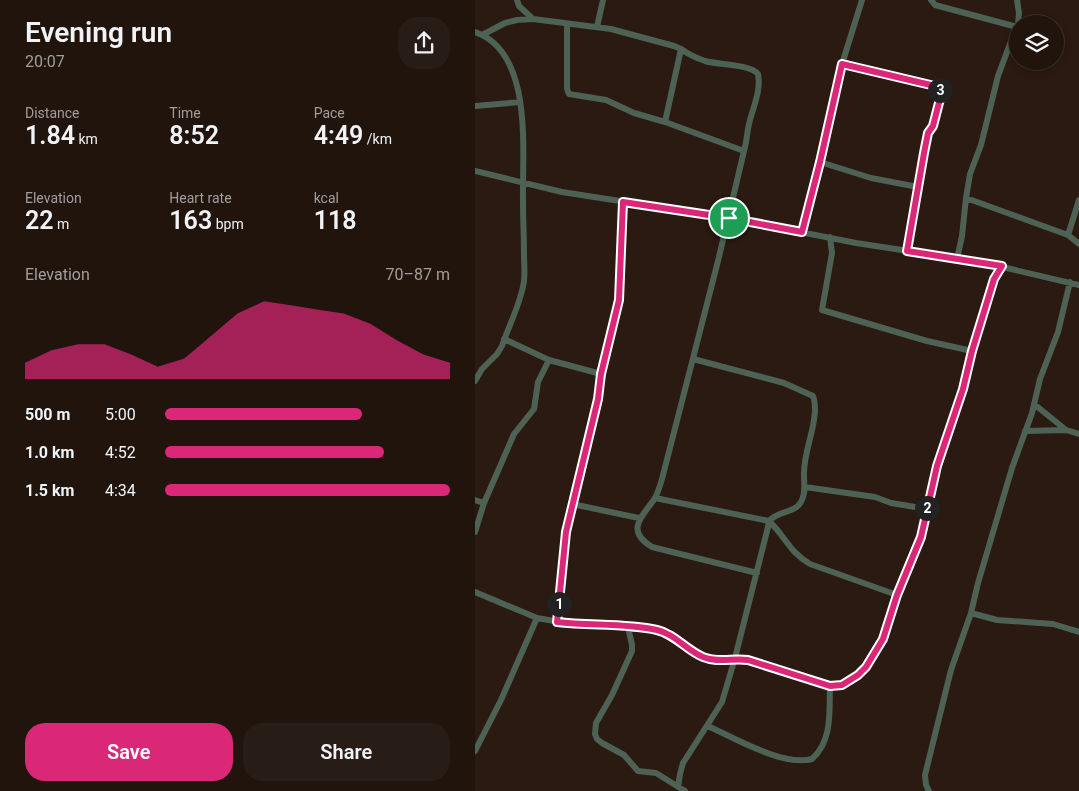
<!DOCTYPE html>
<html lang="en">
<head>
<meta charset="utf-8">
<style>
	body { margin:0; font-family:Roboto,sans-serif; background:#281d16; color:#f1f3f6; height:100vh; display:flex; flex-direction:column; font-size:19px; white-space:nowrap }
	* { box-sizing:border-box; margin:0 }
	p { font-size:16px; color:#a29e9d }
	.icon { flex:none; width:28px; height:28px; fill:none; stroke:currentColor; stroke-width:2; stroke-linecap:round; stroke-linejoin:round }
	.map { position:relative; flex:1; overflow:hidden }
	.drawer { display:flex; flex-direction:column; background:#20140d; width:475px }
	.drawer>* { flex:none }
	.fabs { position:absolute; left:534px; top:15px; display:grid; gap:10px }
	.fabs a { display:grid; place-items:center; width:55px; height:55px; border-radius:50%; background:#20140d; box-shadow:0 2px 8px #0003,0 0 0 1px #3d332e; font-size:25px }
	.pin { position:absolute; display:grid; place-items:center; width:42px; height:42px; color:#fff; margin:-21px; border:2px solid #fff; border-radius:50%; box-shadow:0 1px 5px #0007 }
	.km { position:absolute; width:25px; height:25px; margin:-12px; border-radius:50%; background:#222; color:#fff; font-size:14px; line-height:25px; text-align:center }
	.round { display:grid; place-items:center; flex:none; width:52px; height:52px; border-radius:20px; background:#281d16 }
	.head { display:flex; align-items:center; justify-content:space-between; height:85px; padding:0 25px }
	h1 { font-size:28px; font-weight:600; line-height:38px }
	.metrics { display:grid; grid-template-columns:repeat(3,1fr); gap:8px; height:85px; padding:5px 25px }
	.metrics div { display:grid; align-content:center }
	.metrics b { font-size:25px; font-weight:600 }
	.metrics small { font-size:14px; font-weight:400 }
	.metrics p { font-size:14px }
	.chart { height:140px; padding:10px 25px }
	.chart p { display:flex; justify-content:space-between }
	.chart svg { width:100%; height:90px; margin-top:5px; fill:#db2777; opacity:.7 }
	.button { display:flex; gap:10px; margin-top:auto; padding:10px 25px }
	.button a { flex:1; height:58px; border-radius:20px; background:#db2777; color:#fff; font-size:20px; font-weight:600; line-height:58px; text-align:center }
	.button a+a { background:#281d16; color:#f1f3f6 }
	ul { padding:0 25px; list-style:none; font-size:16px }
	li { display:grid; grid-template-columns:80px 60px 1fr; align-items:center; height:38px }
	li i { height:12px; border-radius:6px; background:#db2777 }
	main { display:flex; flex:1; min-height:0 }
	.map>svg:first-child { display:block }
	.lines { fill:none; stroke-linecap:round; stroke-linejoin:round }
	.street { stroke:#4d6255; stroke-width:6 }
	.route-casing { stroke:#fff; stroke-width:10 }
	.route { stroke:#db2777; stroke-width:6 }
</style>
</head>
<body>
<main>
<section class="drawer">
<div class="head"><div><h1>Evening run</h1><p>20:07</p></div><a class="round"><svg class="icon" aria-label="share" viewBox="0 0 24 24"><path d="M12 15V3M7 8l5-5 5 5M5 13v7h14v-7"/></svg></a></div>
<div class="metrics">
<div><p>Distance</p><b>1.84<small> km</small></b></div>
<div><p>Time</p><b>8:52</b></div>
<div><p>Pace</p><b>4:49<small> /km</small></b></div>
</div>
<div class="metrics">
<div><p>Elevation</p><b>22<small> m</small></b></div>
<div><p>Heart rate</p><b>163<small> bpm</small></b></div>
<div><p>kcal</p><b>118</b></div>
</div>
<div class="chart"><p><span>Elevation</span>70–87 m</p>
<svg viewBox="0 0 160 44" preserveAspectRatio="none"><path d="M0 44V36L10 30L20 27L30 27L40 32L50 38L60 34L70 23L80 12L90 6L100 8L110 10L120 12L130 17L140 25L150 32L160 36V44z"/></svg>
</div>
<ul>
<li><b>500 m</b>5:00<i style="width:69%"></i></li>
<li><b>1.0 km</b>4:52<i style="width:77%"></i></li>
<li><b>1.5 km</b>4:34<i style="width:100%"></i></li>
</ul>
<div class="button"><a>Save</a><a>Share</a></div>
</section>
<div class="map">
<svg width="604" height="791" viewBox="0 0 604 791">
	<rect width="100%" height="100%" fill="#2a1a11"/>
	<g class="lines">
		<!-- street -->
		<path class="street" d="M42,0L44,6L58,19
			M456,0L460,5L542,27
			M542,0L544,13L543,24
			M92,25V89L94,94L131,100L159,113L190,122
			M122,27L128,0
			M0,32C59,52 47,152 48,201C48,219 49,237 49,255C49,263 50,273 49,281C46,303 34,325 27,346L22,354L7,369L0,381
			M7,35L30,23L42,20L58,19L136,29L199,46L206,49L190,122L269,151L243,261L187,479C185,486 183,492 180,498C168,516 149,530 177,547L282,573
			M206,49C213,54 221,58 230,61C244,65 275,64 283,74C286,90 279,105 275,120C272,130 272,141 269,151
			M367,64L460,86L465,89L466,95L458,126L453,133L449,153L432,251
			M0,106L45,102
			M345,162L396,178L443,187
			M0,171L87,192L254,218L381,243L506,262L604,285
			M491,198L593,235L604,244
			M327,232L345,162L367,64L387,0
			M593,235L604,200
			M355,237L357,253L347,310L452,341L497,351
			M482,259L487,236L491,198L495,174L506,145L523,76L542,25
			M29,339L74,360L126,374
			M218,359L309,383L338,396C340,401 340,406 340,411C339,433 328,454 329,476C329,485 331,494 326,502C319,514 304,510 294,521C311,537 313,551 335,564L422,595
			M559,404L591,430
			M550,431L591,430L604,434
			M330,487L400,497L416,503L452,509
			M180,498L294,521L293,527L260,658L284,663L355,686L367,685L383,675L391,667L408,639L422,595L446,537L462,466L488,389L497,351L519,279L527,266
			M0,500L9,503
			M97,504L164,518
			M0,532L9,503L39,434L59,409L63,382L74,360
			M0,592L62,618L96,624L184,630L204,640L228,657L239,660L260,658L247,702L208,763L205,774L203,787
			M496,613L522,620L578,624L604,632
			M82,622L91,532L123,399L126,374L144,300L147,201
			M153,627L157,645V651L137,695L121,723L120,734L122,739L127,743L149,755L163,771L181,773L210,791
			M233,726C259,738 309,767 337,759C358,740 354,711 355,686
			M0,751L26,700L62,618
			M454,791L451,785L450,775L476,670L496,613L503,583L537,468L557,413L565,379L583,332L595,282"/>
	</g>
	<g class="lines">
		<!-- route casing -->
		<g class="route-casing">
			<path id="route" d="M367,64L460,86L465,89L466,95L458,126L453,133L449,153L432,251L527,266L519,279L497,351L488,389L462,466L446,537L422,595L408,639L391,667L383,675L367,685L355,686L273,660C258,658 242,663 228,657C211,650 200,634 182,630C150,623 115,626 82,622L91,532L123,399L126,374L144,300L148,202L254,218L327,232L345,162Z"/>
		</g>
		<!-- route -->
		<use href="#route" class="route"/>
	</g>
</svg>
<div class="fabs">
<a><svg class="icon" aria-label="layers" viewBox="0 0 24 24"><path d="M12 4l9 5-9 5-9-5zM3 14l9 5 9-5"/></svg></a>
</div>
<div class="pin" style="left:254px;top:218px;background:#1e9e55"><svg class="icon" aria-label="arrive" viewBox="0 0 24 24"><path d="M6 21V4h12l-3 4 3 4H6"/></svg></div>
<b class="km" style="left:84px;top:604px">1</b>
<b class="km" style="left:452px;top:508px">2</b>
<b class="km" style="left:465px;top:90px">3</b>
</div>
</main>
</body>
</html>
